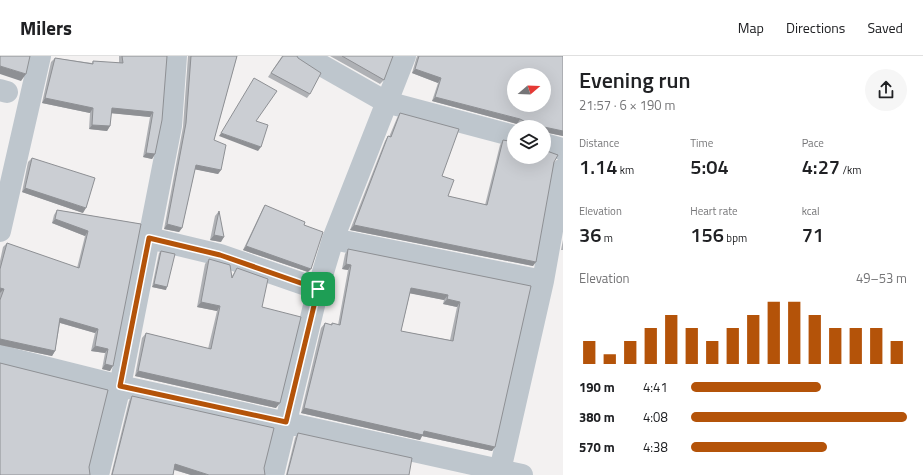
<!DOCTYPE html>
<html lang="en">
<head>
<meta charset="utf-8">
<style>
	body { margin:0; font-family:"Titillium Web",sans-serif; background:#f6f6f6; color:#202124; height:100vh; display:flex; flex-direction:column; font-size:15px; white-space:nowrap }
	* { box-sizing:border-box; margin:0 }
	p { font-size:13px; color:#757577 }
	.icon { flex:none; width:22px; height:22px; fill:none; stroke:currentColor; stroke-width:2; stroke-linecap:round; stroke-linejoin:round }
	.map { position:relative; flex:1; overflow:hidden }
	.sheet { display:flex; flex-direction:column; background:#fff; width:360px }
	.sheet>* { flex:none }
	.needle { width:26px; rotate:71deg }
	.fabs { position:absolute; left:507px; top:12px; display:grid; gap:8px }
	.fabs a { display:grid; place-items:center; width:44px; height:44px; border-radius:50%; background:#fff; box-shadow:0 4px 16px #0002; font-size:20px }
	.pin { position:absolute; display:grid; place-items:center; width:34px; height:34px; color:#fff; margin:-17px; border-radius:8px; box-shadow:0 2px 6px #0006 }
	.round { display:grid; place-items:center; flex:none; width:42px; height:42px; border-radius:21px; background:#f6f6f6 }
	.head { display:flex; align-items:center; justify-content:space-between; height:68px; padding:0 16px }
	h1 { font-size:22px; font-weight:600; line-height:30px }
	.metrics { display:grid; grid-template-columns:repeat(3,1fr); gap:6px; height:68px; padding:4px 16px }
	.metrics div { display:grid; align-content:center }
	.metrics b { font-size:20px; font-weight:600 }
	.metrics small { font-size:11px; font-weight:400 }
	.metrics p { font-size:11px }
	.chart { height:112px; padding:8px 16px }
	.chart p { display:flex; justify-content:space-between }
	.chart svg { width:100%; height:72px; margin-top:4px; stroke:#b45309; stroke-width:6 }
	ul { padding:0 16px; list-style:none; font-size:13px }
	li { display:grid; grid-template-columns:64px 48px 1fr; align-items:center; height:30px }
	li i { height:10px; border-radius:5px; background:#b45309 }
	header { display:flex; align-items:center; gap:24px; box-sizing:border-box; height:56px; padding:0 20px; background:#fff; border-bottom:1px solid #e0e0e0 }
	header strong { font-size:19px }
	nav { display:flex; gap:22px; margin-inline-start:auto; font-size:14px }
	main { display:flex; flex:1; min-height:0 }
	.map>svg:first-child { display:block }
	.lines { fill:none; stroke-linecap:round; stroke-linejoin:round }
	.minor { stroke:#bec6cd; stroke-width:22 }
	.wall { fill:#afb1b5; fill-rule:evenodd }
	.shaded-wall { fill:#8e9094 }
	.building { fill:#cbced3; stroke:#8e9094; fill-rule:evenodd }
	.route-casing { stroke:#fff; stroke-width:8 }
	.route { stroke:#b45309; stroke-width:5 }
</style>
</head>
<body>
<header>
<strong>Milers</strong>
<nav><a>Map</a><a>Directions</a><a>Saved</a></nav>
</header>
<main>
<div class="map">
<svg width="563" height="419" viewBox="0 0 563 419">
	<rect width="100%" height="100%" fill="#f3f1f1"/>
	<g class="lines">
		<!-- minor -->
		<path class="minor" d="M305,0L386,46L514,80
			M0,34L7,36
			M544,88L563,93
			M0,175L40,0
			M149,182L220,199L318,233
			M333,183L543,225
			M0,300L120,330L522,419
			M98,419L120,330L171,70L176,0
			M273,419L318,233L333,183L405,0
			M499,419L543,225L563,113"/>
	</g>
	<!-- wall -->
	<path class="wall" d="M119,0H167L155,98L152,103L143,101L150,61L111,57L110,70L107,75L89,73L90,57L42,47L51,6L55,2L92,7L93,5L119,7Z
		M188,0H237L214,84L221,114L218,118L195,113L182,172L179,176L164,173L183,71Z
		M282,0L310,38L307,42L268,21Z
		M330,0H393L384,24L380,28Z
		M417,0H563V80L544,76V71H523L517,68L432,45L438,27L412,17Z
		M400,57L442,120L448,140L485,149L500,89L503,84L554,106L533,210L350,174L385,85L388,80L389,81L397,62Z
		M32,102L83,157L22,136L28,106Z
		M265,149L308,216L243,194L263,152Z
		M57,154L141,168L110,315L102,313L105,297L91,295L95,277L60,267L55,295L52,300L0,289V205L3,191L7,187L77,212L85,180L52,167L54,159Z
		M219,155L221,186L210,184L215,160Z
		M563,184V194H561Z
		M348,193L531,230L492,395L422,380L420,384L301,357L321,272L325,267L331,269L332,267L338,269L348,214L342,213L345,198ZM410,237L444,244L443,248L457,251L450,284L401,275Z
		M161,195L166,234L152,231L159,197Z
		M209,203L232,220L237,212L262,251L276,352L135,320L142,282L146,277L208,293L217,255L197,251L205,208Z
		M132,340L264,412L265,419H191L174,414L173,419H111L129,345Z
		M298,377L409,419H286L295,382Z"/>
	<!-- shaded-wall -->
	<path class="shaded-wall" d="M0,10L26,18L21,25L0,18Z
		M415,13L441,22L438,27L412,17Z
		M435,41L520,63L517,68L432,45Z
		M45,42L93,52L90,57L42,47Z
		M112,52L153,56L150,61L109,57Z
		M92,69L110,70L107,75L89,73Z
		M544,71L563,75V80L544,76Z
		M221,77L261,91L258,95L219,80Z
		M146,97L155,98L152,103L143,101Z
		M196,109L221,114L218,118L193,113Z
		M25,132L86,152L83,157L22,136Z
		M55,163L88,175L85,180L52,167Z
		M167,168L182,172L179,176L164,173Z
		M354,169L536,206L533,210L350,174Z
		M214,179L224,181L221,186L210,184Z
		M246,190L311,213L308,216L243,194Z
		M346,208L351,209L348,214L342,213Z
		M154,228L167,231L166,234L152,231Z
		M0,232L4,233L0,237Z
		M411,232L448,239L444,244L408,237Z
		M447,243L460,246L457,251L443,248Z
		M201,246L220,250L217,255L197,251Z
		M60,262L98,273L95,277L57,266Z
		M0,283L55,295L52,300L0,289Z
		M95,290L108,293L105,297L91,295Z
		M105,308L113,310L110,315L102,313Z
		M138,315L280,347L276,352L135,320Z
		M304,352L424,375L495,391L492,395L422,380L420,384L301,357Z
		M175,408L209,419H191L172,413Z"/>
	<!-- building -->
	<path class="building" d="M0,0H30L26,18L0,10Z
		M122,0H167L162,64L155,98L146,97L153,56L112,52L110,70L92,69L93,52L45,42L55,2L93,8V5L123,7Z
		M191,0H237L214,84L226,89L221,114L196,109L182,172L167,168L186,67Z
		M283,0H297L298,2L321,17L310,38L271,17Z
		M342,0H393L384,24Z
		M419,0H563V75L544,71H529L526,66L520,63L435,41L441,22L415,13ZM514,19H544V49H514Z
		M254,22L277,35L256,65L268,69L261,91L221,77Z
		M400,57L459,73L442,120L454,124L448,140L487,149L503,84L514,86V101H544V94L558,99L554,106L536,206L354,169L388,80L391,81Z
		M32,102L95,122L86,152L25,132Z
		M265,149L305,166L304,169L323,176L311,213L246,190Z
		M57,154L141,168L113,310L105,308L108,293L95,290L98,273L60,262L55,295L0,283V244L4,233L0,232V213L7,187L79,212L88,175L55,163Z
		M219,155L224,181L214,179Z
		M348,193L531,230L495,391L424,375L423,379L304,352L325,267L332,269V267L340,269L351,209L346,208ZM411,232L448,239L447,243L460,246L453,285L401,275Z
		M161,195L175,198L167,231L154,228Z
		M209,203L230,209L232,222L237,212L268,223L262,251L301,261L280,347L138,315L146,277L211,293L220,250L201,246Z
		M0,307L108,334L89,411L90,419H0Z
		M132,340L274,372L264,412L265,419H209L175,408L173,419H112Z
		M298,377L412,402L409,419H287Z"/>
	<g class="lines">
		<!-- route casing -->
		<g class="route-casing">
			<path id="route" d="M149,182L220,199L318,233L286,366L120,330Z"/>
		</g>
		<!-- route -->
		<use href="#route" class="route"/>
	</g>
</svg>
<div class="fabs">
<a><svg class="needle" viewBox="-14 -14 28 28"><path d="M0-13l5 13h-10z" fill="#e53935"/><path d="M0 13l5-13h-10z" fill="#757577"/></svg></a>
<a><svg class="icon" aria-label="layers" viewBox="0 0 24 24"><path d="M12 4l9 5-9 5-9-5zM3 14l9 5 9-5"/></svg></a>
</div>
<div class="pin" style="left:318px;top:233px;background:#1e9e55"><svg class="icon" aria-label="arrive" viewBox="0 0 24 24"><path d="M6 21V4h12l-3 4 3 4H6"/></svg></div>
</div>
<section class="sheet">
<div class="head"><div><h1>Evening run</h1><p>21:57 · 6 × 190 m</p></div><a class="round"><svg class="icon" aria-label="share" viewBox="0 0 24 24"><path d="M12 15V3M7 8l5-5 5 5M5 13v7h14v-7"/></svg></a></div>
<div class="metrics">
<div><p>Distance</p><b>1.14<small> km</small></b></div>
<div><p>Time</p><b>5:04</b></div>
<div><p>Pace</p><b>4:27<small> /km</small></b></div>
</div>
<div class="metrics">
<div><p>Elevation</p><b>36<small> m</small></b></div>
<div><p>Heart rate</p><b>156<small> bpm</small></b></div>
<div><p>kcal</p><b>71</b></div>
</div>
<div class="chart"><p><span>Elevation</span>49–53 m</p>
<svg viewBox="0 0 160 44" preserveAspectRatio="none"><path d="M5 44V30M15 44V38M25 44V30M35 44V22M45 44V14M55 44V22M65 44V30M75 44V22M85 44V14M95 44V6M105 44V6M115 44V14M125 44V22M135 44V22M145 44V22M155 44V30"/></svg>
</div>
<ul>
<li><b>190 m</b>4:41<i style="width:60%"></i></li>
<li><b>380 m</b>4:08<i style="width:100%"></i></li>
<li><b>570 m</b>4:38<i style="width:63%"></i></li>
</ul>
</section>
</main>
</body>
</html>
